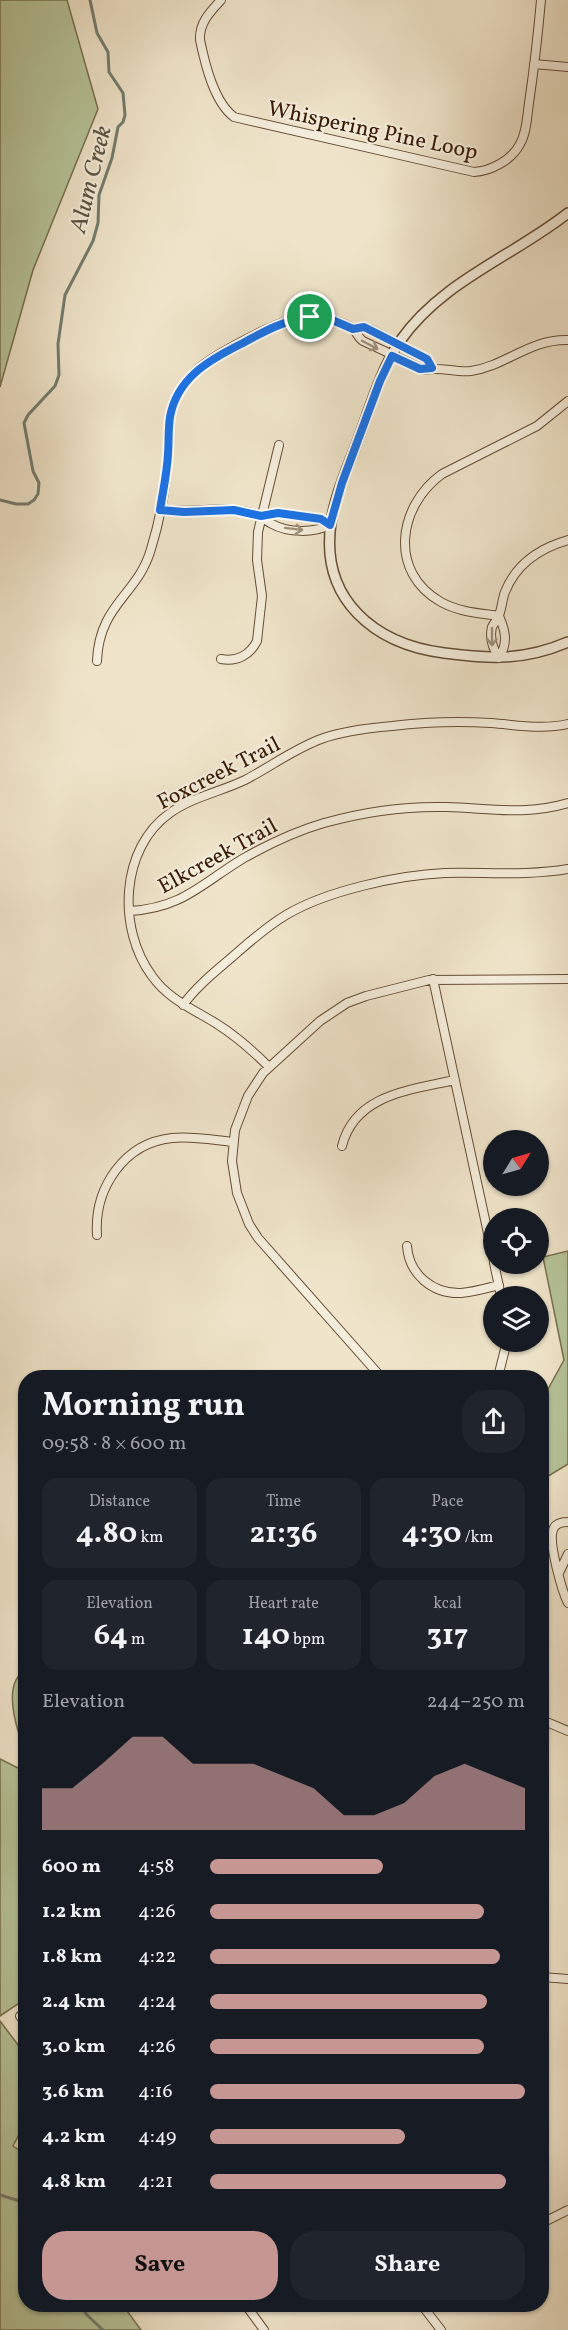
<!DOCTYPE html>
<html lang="en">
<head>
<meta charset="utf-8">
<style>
	body { margin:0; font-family:Vollkorn,serif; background:#20242c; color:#f1f3f6; height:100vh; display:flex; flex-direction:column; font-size:22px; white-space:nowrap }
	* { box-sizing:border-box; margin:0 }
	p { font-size:20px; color:#9ea1a6 }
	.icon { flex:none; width:33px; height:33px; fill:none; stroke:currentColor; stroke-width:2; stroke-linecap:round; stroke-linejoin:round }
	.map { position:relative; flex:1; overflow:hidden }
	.side { position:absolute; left:18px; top:1370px; width:531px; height:942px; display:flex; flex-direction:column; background:#171b24; border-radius:24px; box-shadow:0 2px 4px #0004 }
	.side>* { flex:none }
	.needle { width:39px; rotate:53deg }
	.tools { position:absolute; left:483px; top:1130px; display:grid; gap:12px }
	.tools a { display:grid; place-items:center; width:66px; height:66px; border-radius:50%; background:#171b24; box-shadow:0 2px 4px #0004; font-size:30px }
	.pin { position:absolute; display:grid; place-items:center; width:51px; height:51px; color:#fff; margin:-26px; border:3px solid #fff; border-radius:50%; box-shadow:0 2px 6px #0007 }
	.round { display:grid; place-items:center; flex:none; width:63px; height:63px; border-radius:24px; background:#20242c }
	.headline { display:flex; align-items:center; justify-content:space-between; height:102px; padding:0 24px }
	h1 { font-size:33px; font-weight:700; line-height:45px }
	.metrics { display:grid; grid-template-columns:repeat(3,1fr); gap:9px; height:102px; padding:6px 24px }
	.metrics div { display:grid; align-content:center; border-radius:15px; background:#20242c; text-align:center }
	.metrics b { font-size:30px; font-weight:700 }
	.metrics small { font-size:16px; font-weight:400 }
	.metrics p { font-size:16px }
	.chart { height:168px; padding:12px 24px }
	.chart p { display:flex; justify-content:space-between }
	.chart svg { width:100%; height:108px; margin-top:6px; fill:#c59692; opacity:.7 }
	.primary-button { display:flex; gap:12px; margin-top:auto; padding:12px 24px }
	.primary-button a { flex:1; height:69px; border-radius:24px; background:#c59692; color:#111; font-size:24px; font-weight:700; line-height:69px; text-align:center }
	.primary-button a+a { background:#20242c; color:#f1f3f6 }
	ul { padding:0 24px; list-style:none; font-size:20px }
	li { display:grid; grid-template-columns:96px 72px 1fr; align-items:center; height:45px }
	li i { height:15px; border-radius:8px; background:#c59692 }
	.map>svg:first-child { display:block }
	.green { fill:#b7c59a; stroke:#78704e; stroke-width:1.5 }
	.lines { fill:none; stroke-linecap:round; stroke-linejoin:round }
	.stream { stroke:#737d70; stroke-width:3 }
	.minor-casing { stroke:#664d35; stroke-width:10 }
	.tertiary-casing { stroke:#664d35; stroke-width:12 }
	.minor { stroke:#f5eedd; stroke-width:8 }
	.tertiary { stroke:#f5eedd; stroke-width:9 }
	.oneway { stroke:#a08f7b }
	.route-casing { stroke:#fff; stroke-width:12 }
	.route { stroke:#1a73e8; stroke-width:8 }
	.labels { text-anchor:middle; stroke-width:4.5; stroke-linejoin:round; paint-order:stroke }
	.street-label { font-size:22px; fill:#381a03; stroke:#f5eedd }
	.water-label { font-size:24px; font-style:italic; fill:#5a5443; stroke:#f5eedd }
</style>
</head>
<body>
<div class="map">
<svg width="568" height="2330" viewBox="0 0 568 2330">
	<rect width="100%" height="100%" fill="#f0e5cb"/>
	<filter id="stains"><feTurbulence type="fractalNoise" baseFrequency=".00333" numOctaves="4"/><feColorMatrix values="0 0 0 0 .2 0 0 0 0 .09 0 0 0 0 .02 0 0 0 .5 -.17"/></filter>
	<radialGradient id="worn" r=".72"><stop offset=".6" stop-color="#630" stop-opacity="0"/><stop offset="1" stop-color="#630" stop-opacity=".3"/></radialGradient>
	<!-- green -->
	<path class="green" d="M0,0H67L98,109L33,270L0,387Z
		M568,1251V1464L542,1480V1400L564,1360L543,1257Z
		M25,1669V1749C17,1732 7,1698 16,1680C18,1676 22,1672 25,1669Z
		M0,1759L26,1772L25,1999L0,2016Z
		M0,2021L25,2054V2123L13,2146L25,2154L26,2304H122L141,2330H0Z"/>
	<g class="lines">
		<!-- stream -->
		<path class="stream" d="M0,500L16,504H28L34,500L38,494L39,483L33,471L24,423L28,415L55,386L59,375L58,344L65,295L93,241L98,223L99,195L112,158L118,127L123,122L125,115L123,93L109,72L108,52L97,33L90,0
			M0,2195L26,2203
			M82,2304L86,2314L103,2330"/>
		<!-- minor casing -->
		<g class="minor-casing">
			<path id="minor" d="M221,0C210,12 199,23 200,40C205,64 214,102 234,117L474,172C491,171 512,160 520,144C527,132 527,116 529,103C534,69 538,34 541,0
				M534,64L568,67
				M353,329L364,327L370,329L427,359L432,368
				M160,510C189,513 219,506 247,512C258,514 263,519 272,524C288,533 314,533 330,525
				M261,515C280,512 314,515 330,525
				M499,616C479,613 459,612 441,602C388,572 398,506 442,474L537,426L568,401
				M499,616C506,632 508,643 499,658C493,649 489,639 492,627C494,623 498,619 499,615C502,608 502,600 505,592C516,564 540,548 568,540
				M221,659C237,662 250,655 257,641L262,596L257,560L258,532L279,445
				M97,661C99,604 138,595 151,549C160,520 166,486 168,455C170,439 167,422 173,406C178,392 187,379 198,369C213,355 271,325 290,320C303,316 318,316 331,319C337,321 346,324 352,328C357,332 358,338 363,341L425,370C439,366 456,373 471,371C506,366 529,339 568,340
				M130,911C183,908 202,883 244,858C269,844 296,831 324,823C363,812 404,806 446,807C489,808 524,816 568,803
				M433,979L494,1261
				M183,1005C198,984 220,968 239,951C254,938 269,925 286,915C326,891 398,875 445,873C486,872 527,876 568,869
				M269,1067C253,1051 236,1036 217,1024C193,1009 168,999 152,976C117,929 120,848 170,813C192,797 220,792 245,780C270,767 294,749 321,739C342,731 369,728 392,726C425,722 458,721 491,723C518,725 542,730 568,724
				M342,1146C355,1094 411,1090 455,1080
				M97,1235C94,1188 124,1143 172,1138C192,1136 213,1140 233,1142
				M407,1246C409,1274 432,1294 461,1293C474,1292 487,1288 499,1285
				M494,1263L501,1296
				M381,1377L258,1238L249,1224L237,1193L232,1161L235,1130L248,1096L263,1073L320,1021L347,1003L366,996L429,980L568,979
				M498,1377L507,1341
				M568,1522C562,1522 555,1523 553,1530C548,1542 562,1591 568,1603
				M559,1573L568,1554
				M542,1720L568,1731
				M542,1977L568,1979
				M26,2013L20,2016L26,2024
				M542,2223L568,2210
				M245,2304L264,2330
				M421,2304L441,2330"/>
		</g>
		<!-- tertiary casing -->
		<g class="tertiary-casing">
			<path id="tertiary" d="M568,213C512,257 442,281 400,341C381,370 371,405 359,437C349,465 335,494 331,523C320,599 374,644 444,653C490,659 524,661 568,642"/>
		</g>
		<!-- minor -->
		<use href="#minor" class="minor"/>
		<!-- tertiary -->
		<use href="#tertiary" class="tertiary"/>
	</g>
	<!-- one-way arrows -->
	<defs><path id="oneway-shaft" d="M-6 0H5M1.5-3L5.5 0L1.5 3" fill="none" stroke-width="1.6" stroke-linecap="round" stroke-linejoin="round" transform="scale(1.5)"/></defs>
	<g class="oneway">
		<use href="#oneway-shaft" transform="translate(370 345) rotate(28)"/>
		<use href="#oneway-shaft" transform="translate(294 529) rotate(7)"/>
		<use href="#oneway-shaft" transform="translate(492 637) rotate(90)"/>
	</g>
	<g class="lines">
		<!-- route casing -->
		<g class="route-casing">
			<path id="route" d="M310,317L330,319L353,329L364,327L370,330L427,359L432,368L420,369L392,356L380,381L342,483L330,525L321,519L278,513L261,516L234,510L184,512L160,510C163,491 167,473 168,454C169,442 168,430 170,417C177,378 209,360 241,344C263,332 284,320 310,317Z"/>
		</g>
		<!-- route -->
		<use href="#route" class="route"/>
	</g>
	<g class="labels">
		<!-- street labels -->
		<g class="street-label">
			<text transform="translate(373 129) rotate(12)" y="8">Whispering Pine Loop</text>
			<text transform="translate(218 772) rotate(-27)" y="8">Foxcreek Trail</text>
			<text transform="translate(217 855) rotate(-29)" y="8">Elkcreek Trail</text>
		</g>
		<!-- water labels -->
		<g class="water-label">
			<text transform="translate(90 179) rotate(-76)" y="8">Alum Creek</text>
		</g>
	</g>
	<rect width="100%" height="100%" filter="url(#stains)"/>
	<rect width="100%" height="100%" fill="url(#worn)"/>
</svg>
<div class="tools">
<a><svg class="needle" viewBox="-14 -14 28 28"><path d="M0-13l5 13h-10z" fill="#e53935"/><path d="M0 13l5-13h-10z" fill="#9ea1a6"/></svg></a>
<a><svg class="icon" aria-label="locate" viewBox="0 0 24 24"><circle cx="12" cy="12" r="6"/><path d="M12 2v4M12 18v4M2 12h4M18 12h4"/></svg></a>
<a><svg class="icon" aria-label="layers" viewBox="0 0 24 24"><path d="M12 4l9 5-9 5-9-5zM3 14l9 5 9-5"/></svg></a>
</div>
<div class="pin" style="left:310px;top:317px;background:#1e9e55"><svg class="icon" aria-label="arrive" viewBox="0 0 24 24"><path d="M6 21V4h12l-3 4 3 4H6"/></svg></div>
<section class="side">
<div class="headline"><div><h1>Morning run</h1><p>09:58 · 8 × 600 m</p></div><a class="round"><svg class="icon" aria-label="share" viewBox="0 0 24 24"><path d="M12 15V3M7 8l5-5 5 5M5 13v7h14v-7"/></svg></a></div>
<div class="metrics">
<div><p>Distance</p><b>4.80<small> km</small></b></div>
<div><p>Time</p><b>21:36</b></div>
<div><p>Pace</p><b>4:30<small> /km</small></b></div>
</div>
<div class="metrics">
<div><p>Elevation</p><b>64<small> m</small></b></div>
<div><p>Heart rate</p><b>140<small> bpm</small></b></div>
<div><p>kcal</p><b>317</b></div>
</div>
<div class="chart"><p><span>Elevation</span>244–250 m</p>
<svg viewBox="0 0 160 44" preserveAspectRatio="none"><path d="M0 44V27L10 27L20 17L30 6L40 6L50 17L60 17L70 17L80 22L90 27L100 38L110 38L120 33L130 22L140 17L150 22L160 27V44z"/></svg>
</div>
<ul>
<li><b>600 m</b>4:58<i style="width:55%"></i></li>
<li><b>1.2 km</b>4:26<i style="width:87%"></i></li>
<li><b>1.8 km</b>4:22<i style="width:92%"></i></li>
<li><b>2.4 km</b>4:24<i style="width:88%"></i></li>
<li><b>3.0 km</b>4:26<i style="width:87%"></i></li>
<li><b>3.6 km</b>4:16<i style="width:100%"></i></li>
<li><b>4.2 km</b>4:49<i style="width:62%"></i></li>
<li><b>4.8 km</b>4:21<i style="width:94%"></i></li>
</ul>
<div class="primary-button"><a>Save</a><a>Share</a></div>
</section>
</div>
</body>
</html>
